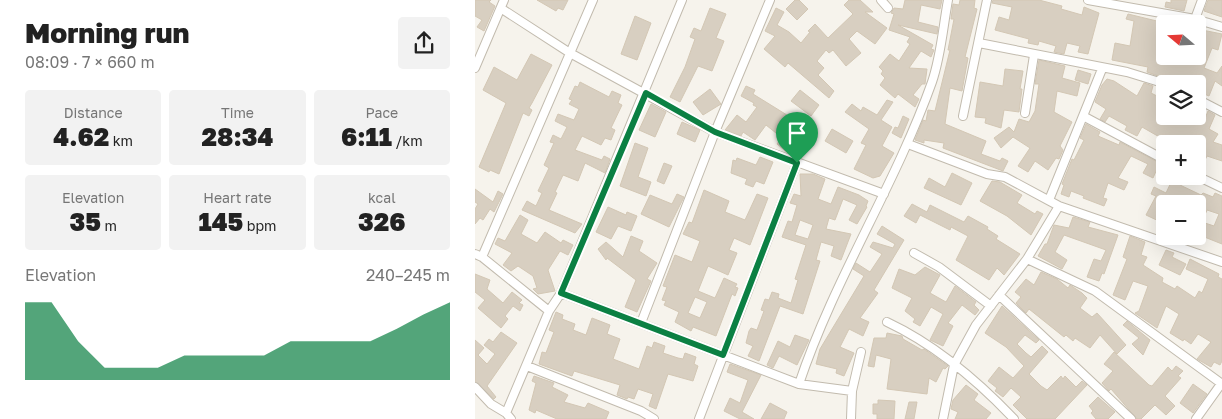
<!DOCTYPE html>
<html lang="en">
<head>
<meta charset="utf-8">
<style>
	body { margin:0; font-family:"Golos Text",sans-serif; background:#f2f2f2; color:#222; height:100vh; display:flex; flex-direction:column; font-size:19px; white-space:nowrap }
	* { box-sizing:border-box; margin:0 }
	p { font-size:16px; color:#767676 }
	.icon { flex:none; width:28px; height:28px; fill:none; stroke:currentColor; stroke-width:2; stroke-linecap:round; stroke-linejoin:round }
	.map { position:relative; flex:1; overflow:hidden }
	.side { display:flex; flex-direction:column; background:#fff; width:475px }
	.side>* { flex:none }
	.needle { width:32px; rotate:289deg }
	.fabs { position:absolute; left:681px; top:15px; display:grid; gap:10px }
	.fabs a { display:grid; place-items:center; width:50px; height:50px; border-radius:5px; background:#fff; box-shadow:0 5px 20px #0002; font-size:25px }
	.pin { position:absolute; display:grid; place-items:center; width:42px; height:42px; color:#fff; margin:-51px -21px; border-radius:50% 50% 50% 0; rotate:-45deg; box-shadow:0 0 5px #0007 }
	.pin .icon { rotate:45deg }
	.round { display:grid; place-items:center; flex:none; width:52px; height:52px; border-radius:5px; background:#f2f2f2 }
	.overview { display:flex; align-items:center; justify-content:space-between; height:85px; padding:0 25px }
	h1 { font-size:28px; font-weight:800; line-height:38px }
	.stats { display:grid; grid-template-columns:repeat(3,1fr); gap:8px; height:85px; padding:5px 25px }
	.stats div { display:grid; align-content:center; border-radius:5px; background:#f2f2f2; text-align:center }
	.stats b { font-size:25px; font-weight:800 }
	.stats small { font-size:14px; font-weight:400 }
	.stats p { font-size:14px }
	.chart { height:140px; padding:10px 25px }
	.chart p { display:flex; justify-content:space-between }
	.chart svg { width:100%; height:90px; margin-top:5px; fill:#0b8043; opacity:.7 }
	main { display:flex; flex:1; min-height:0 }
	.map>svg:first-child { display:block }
	.building { fill:#d8cfc1; stroke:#d3c7b4; fill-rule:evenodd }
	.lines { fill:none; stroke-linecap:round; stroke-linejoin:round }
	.minor-casing { stroke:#c2bbae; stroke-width:10 }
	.minor { stroke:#fff; stroke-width:8 }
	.route-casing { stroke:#fff; stroke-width:10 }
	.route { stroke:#0b8043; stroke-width:6 }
</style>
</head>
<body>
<main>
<section class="side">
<div class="overview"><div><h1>Morning run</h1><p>08:09 · 7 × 660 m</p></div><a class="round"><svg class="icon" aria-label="share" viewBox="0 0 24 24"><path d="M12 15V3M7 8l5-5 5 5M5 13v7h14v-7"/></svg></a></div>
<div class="stats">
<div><p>Distance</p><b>4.62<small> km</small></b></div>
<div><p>Time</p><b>28:34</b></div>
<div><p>Pace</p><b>6:11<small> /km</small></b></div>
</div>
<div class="stats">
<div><p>Elevation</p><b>35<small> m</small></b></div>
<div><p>Heart rate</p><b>145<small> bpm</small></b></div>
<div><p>kcal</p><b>326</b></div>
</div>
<div class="chart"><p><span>Elevation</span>240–245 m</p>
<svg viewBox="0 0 160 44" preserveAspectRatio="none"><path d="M0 44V6L10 6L20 25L30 38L40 38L50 38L60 32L70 32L80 32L90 32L100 25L110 25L120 25L130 25L140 19L150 12L160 6V44z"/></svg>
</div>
</section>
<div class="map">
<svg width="747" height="419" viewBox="0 0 747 419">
	<rect width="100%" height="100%" fill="#f6f3ec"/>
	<!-- building -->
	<path class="building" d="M0,0H16L14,2L20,6L9,31L2,27L7,20L0,16Z
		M62,0H93L88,10L83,8L81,11Z
		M320,0H324L333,9L322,20L311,9Z
		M374,0H385L398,12H390L412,28L400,44L382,31L374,39L386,53L371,66L358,50L354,53L351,50L342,61L349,68L343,75L359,91L354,98L313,63L310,67L289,49L300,36L290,31L301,8L309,12L302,25L314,32L326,43L335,32L333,31L340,24L353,38L378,14L369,5Z
		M430,0H467L465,9L446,5L443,22L463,27L462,34L423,25L458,45L456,49L459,50L456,57L446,51L434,68L452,69L450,84H447L438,95L444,99L440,107L423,94L420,98L405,85L410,78L406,74L408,71L404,67L415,54L424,61L435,44L432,42L435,37L414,30L419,14L416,13L419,8L428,9Z
		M485,0H500L499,8L502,9L490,57L493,58L487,91L475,88L470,124L511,141L506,154L525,161L527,158L533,161L528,171L468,148L469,143L449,140V143L440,140L448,120L451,121L453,110L460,111L475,50H473L479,19H476L478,4L484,5Z
		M518,0H564L587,6L586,9L607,15L609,7L624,13L613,54L603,52L605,46L592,43L589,54L579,52L581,46L564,41L563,45L553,43L554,39L520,30L524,17L534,20L537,7L517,3Z
		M696,0H712L709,11L690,7L691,2L696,3Z
		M733,0H747V17L729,11Z
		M235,8L251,14L241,38L249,41L237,71L223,66L205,102L195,97L210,67L220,39L215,37L219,28L226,31Z
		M653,14L690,23L687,39H690V56H722V29L747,34L743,50L737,48L729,68L742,73L747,66V86L740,81L734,96L722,91V84H705L672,72L673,67L637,60L640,43L655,46L659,21L651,19Z
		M160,16L176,23L162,60L146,54Z
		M56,54L77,65L57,103L54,108L57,110L54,116L48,113L24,174L15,170L14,172L4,167L31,103L8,90L19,67L42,80Z
		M564,60L590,66L587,78L605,83L602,96L582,91L579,112L597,122L585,146L588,150L584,159L581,158L573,170L560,161L553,172L543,166L555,148L538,137L526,148L519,138L534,127L539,132L544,119L554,122L560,111L564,84H560Z
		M530,69L548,71L545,89H547L544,112L529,110L526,128L510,123L511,118L500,117L505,82L528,86Z
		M603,70L616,74L613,84L600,80Z
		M632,79L639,81L662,96L669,83L678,86L676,93L690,100V116H720L729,121L733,111L740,115L734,129L743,134L738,142L747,145V161L732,156L730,160L722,156V144H690V154L682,149L688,139L667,127L662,136L650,130L652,126L634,116L630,122L625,119L631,109L620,102L627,85Z
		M105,82L134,97L137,91L146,95L143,103L147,105L136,128L140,130L136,140L130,138L126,145L107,136L100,150L127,160L129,156L135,159L130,173L110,163L103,181L88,175L80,192L82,193L74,210L107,224L100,233L47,210L52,201L61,206L67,193L63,191L74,168L69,165L79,143L75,142L78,135L86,139L92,127L80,121L83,114L99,120L104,109L94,104L97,100L94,99L100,86L103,87Z
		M271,86L280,90L278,94L320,120L306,137L291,125L280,140L268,132L266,136L250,130L262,115L271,122L282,107L278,105L279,103L266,96Z
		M235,89L246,104L228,115L218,102Z
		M325,90L344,105L336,116L316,101Z
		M412,100L418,102L406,120L417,127L407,146L419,153L405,176L398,178L379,169L391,145L386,143L394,129L370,112L377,104L386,111L388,107L402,115Z
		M176,104L191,112L180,137L164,130Z
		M428,116L434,119L426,138L417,133L420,127L423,128Z
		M207,122L225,130L220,142L202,134Z
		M611,124L625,132L623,136L644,145L645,142L690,166V173L682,169L678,178L668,173L673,164L656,156L643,178L653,182L649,190L633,183L628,198L632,199L629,206L608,198L609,196L596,191L594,197L586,194L589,185L587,184L597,159L599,160L609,140L605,138Z
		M357,129L378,141L371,153L350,141Z
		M307,137L319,146L313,153L302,144Z
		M160,143L173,148L163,177L176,182L171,196L145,186Z
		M285,157L298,162L289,184L281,181L278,187L270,184L272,179L256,173L258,160L261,161L262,158L281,165Z
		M189,163L197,166L189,184L182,181Z
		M477,173L497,183L486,205L449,188L454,178L470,187Z
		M325,174H338L350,179L343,199L356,204L363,187L384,195L393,201L391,206L392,207L382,224L374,220L382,205L368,199L360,220L354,218L351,229L376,234L366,260L356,256L359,246L346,242L341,260L345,261L328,314L305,306L284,361L273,356L278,346L271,343L274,331L276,328L282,330L289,311L286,310L290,299L294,300L297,292L304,294L303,298L316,303L323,280L320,279L331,245L307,237L313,221L317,222L322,205L315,203L319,194L326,196ZM325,220L338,225L333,239L320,235Z
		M699,176H709L705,185L726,195L728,193L738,197L740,193L747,196V244L722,234V204H707L697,199L695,204H690V224L671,215L681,196L676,194L679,187L691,193ZM732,210L744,214L739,226L727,222Z
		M517,181L525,182L547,195L542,203L560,214L562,211L568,214L556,235L532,216L505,201Z
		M0,189L18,202L23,191L28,194L19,212L15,209L8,220L5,218L0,224V209L3,204L0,202Z
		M229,190L254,201L250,212L270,220L282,194L293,198L275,245L259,238L254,250L262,253L253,275L233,266L223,291L240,298L249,278L262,284L260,287L263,288L260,296L257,294L241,336L218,327L216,331L200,322L204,312L189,305L191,301L187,300L192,287L188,286L200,255L217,262L225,241L208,234L214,222L217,223ZM220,297L232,302L225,318L213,313Z
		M202,194L209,197L194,227L166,214L175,195L197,204Z
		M437,204L452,212L455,205L489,222L493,216L513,227L512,229L523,236L521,239L545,254L529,275L522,268L514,280L481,260L493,236L476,227L475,230L445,215L441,223L429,216Z
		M133,207L151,215L152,212L162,216L156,231L143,226L136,239L121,232Z
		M45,215L53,220L46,234L62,243L70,232L86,243L88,240L98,245L93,255L85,251L73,270L80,291L63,294L58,289L62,288L58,276L43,266L36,271L28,265L37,253L20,244L23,238L30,241Z
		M598,217L615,222L613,227L643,235L629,274L627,273L624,281L612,277L619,259L626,261L631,250L589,235L580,252L592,260L587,269L563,256L570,244H572L579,225L594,228Z
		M407,226L429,240L399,290L403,293L385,318L394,322L388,336L374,329L365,347L379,353L369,376L361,373L362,369L341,364L345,349L389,276L378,269L381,263L395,272L407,254L395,247L398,242L418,248L420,244L402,234Z
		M156,236L168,241L164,251L182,263L172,279L176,281L162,312L150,307L161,280L132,258L131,260L123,249L131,242L148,257Z
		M655,236L670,242L666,255L672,257L668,265L688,278L687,282L700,289L702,286L720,298L724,291L727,293L733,279L711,269L715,259L744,274L743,277L747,279V361L745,365L739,362L736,367L722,359L736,342L723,334L716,344L709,339L708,341L695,333L704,314L691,306L682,328L660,313L664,311L673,286L658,281L650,300L638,295L652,259L648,257Z
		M691,250L699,253L697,257L711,264L705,275L684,265Z
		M450,267L465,275L455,293L471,302L480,286L501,302L499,305L504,310L500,315L487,305L473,323L478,326L468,346L455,340L468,314L456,307L445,326L438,322L440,319L430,311L437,298L417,288L424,269L440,275Z
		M566,272L582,279L593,288L595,285L607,293L612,298L605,308L617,317L622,313L651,345L642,354L625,335L615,348L600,338L598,341L591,335L589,337L554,309L551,313L541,303L546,297L540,292L551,279L559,285Z
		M0,274L15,280L12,289L28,303L37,292L47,300L44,303L48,305L45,311L38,306L30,316L33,319L26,328L3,308L10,300L0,292Z
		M527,306L564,340L561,343L550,335L542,344L551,353L556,357L567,346L573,352L554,374L566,386L572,390L586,376L588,379L590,376L601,387L607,381L612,385L580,419H552L538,405L546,397L536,388L528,397L520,391L522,388L513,381L524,367L538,378L549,366L531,347L510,333Z
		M81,312L88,315L87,319L100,324L98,330L111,335L117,318L135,325L132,334L145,339L138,359L164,369L172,346L177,348L179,342L190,346L188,353L203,358L208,359L210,353L221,357L219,364L223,366L218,381L193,374L181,409L174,406L178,394L163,389L159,399L153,397L152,399L142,395L145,385L99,371L97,376L64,364L67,352L71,353L79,332L74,330Z
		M652,321L675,340L668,355L657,344L664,338L648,325Z
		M26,332L42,343L12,386L21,397L19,399L0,382V340L9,348L3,355L12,364L20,354L9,345L14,339L18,342Z
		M412,333L427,336L428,339L447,350L449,349L473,366L470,369L468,368L461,382L454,378L452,394L412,389L416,359L401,355L399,367L393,366L399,338H411Z
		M320,335L334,340L322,365L304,356L298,368L292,365L303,341L315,347Z
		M639,352L674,385L677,386L693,367L697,371L701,366L708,371L703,376L706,378L690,396L700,406L691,415L680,405L666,419H662L636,389L634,391L627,383L638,371L629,364Z
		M255,364L286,375L267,412L279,419H265L249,411L255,398L265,403L273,380L252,372Z
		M59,376L79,383L77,387L93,395L89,402L110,408L113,403L134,412L131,419H82L61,410L60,413L54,410L61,383L57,381Z
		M718,384L732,394L718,413L705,403Z
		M491,385L503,394L499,400L516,413L511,419H480L483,412L476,409L478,400Z
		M623,397L640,412L633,419H621L616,413L618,411L614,406Z
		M403,400L420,401L419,419H402V414H398V404H403Z
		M434,402H442L439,419H430Z
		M295,403L312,412L309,419H286Z"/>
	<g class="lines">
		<!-- minor casing -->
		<g class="minor-casing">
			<path id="minor" d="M406,0L413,8
				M613,0L720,19L747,27
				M27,9L95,53L240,132L409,194
				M720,19L727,0
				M504,43L652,72L691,84
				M0,68L29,0
				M722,99L747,112
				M550,113L559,55
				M488,116L512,0
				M608,116L690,160
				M433,144L512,174L530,177L584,206L747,262
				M722,176L747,188
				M574,200L627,69
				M439,253L464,267L516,306
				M0,254L7,257L74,311
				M7,257L118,0
				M552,259L620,291L747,384
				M86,293L324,384L377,391
				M524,295L656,419
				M412,322C461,345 502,380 539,419
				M166,323L240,132L295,0
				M52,366L166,411L179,419
				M324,384C359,279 420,186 457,82C466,56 468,27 473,0
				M0,387L16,404L31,413
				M36,419L31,413L74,311L86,293L207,0
				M224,419L322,163
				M376,419L377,391L386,352
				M468,419L479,365L501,325L552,259L584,206
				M721,419L746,384"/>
		</g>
		<!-- minor -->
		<use href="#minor" class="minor"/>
	</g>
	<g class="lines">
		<!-- route casing -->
		<g class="route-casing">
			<path id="route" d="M171,93L240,132L322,163L248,355L86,293Z"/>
		</g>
		<!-- route -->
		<use href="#route" class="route"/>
	</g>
</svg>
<div class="fabs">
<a><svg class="needle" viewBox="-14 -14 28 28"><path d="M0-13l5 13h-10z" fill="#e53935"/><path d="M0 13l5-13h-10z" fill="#767676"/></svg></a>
<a><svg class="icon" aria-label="layers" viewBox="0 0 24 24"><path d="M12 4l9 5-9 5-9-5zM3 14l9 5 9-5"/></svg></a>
<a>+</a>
<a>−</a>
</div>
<div class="pin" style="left:322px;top:163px;background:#1e9e55"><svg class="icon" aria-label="arrive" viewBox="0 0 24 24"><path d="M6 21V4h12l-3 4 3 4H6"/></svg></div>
</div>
</main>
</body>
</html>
